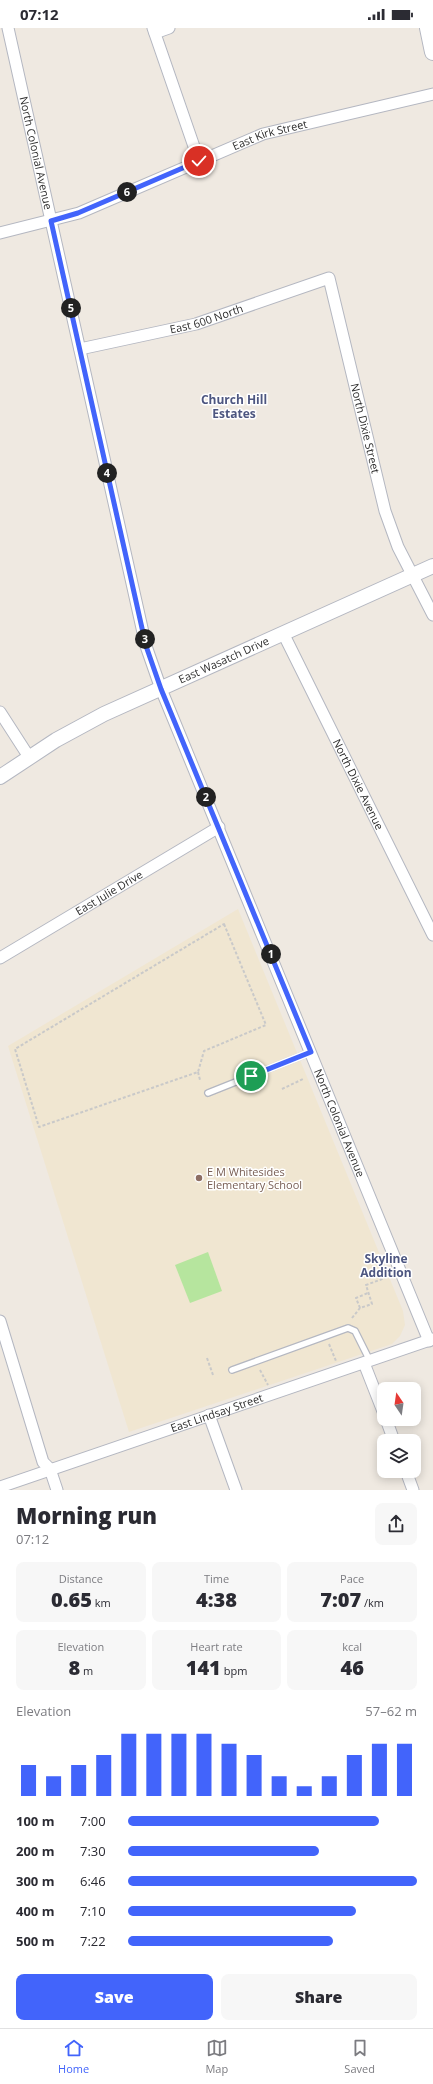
<!DOCTYPE html>
<html lang="en">
<head>
<meta charset="utf-8">
<style>
	body { margin:0; font-family:"Open Sans",sans-serif; background:#f7f7f7; color:#2b2b33; height:100vh; display:flex; flex-direction:column; font-size:15px; white-space:nowrap }
	* { box-sizing:border-box; margin:0 }
	p { font-size:13px; color:#7c7c81 }
	.icon { flex:none; width:22px; height:22px; fill:none; stroke:currentColor; stroke-width:2; stroke-linecap:round; stroke-linejoin:round }
	.map { position:relative; height:1462px; overflow:hidden }
	.panel { display:flex; flex-direction:column; background:#fff; flex:1 }
	.panel>* { flex:none }
	.needle { width:26px; rotate:347deg }
	.tools { position:absolute; left:377px; top:1354px; display:grid; gap:8px }
	.tools a { display:grid; place-items:center; width:44px; height:44px; border-radius:8px; background:#fff; box-shadow:0 2px 10px #0003; font-size:20px }
	.pin { position:absolute; display:grid; place-items:center; width:34px; height:34px; color:#fff; margin:-17px; border:2px solid #fff; border-radius:50%; box-shadow:0 1px 4px #0007 }
	.km { position:absolute; width:20px; height:20px; margin:-10px; border-radius:50%; background:#222; color:#fff; font-size:11px; line-height:20px; text-align:center }
	.round { display:grid; place-items:center; flex:none; width:42px; height:42px; border-radius:8px; background:#f7f7f7 }
	.headline { display:flex; align-items:center; justify-content:space-between; height:68px; padding:0 16px }
	h1 { font-size:22px; font-weight:800; line-height:30px }
	.metrics { display:grid; grid-template-columns:repeat(3,1fr); gap:6px; height:68px; padding:4px 16px }
	.metrics div { display:grid; align-content:center; border-radius:8px; background:#f7f7f7; text-align:center }
	.metrics b { font-size:20px; font-weight:800 }
	.metrics small { font-size:11px; font-weight:400 }
	.metrics p { font-size:11px }
	.chart { height:112px; padding:8px 16px }
	.chart p { display:flex; justify-content:space-between }
	.chart svg { width:100%; height:72px; margin-top:4px; stroke:#4264fb; stroke-width:6 }
	.button { display:flex; gap:8px; margin-top:auto; padding:8px 16px }
	.button a { flex:1; height:46px; border-radius:8px; background:#4264fb; color:#fff; font-size:16px; font-weight:800; line-height:46px; text-align:center }
	.button a+a { background:#f7f7f7; color:#2b2b33 }
	ul { padding:0 16px; list-style:none; font-size:13px }
	li { display:grid; grid-template-columns:64px 48px 1fr; align-items:center; height:30px }
	li i { height:10px; border-radius:5px; background:#4264fb }
	.status { display:flex; justify-content:space-between; align-items:center; height:28px; padding:0 20px; background:#fff; direction:ltr }
	.status svg { height:11px; fill:currentColor }
	.tabs { display:flex; justify-content:space-around; align-items:center; height:56px; border-top:1px solid #e1e1e2; background:#fff; font-size:11px; color:#7c7c81 }
	.tabs a { display:grid; justify-items:center; gap:2px }
	.tabs .selected { color:#4264fb }
	.map>svg:first-child { display:block }
	.education { fill:#f0e6d1 }
	.green { fill:#b6e59e }
	.lines { fill:none; stroke-linecap:round; stroke-linejoin:round }
	.service-casing { stroke:#b4b7c1; stroke-width:8 }
	.minor-casing { stroke:#b4b7c1; stroke-width:13 }
	.tertiary-casing { stroke:#b4b7c1; stroke-width:16 }
	.secondary-casing { stroke:#b4b7c1; stroke-width:18 }
	.path { stroke:#c9c9c9; stroke-width:2; stroke-dasharray:3 2; stroke-linecap:butt }
	.service { stroke:#fff; stroke-width:5.5 }
	.minor { stroke:#fff; stroke-width:11 }
	.tertiary { stroke:#fff; stroke-width:14 }
	.secondary { stroke:#fff; stroke-width:16 }
	.route-casing { stroke:#fff; stroke-width:8 }
	.route { stroke:#4264fb; stroke-width:5 }
	.education-dot { fill:#8d6e63; stroke:#fff; stroke-width:1.5 }
	.labels { text-anchor:middle; stroke-width:3; stroke-linejoin:round; paint-order:stroke }
	.street-label { font-size:11px; fill:#2e2e2e; stroke:#fff }
	.education-label { font-size:11px; fill:#785e54; stroke:#fff; text-anchor:start }
	.neighbourhood-label { font-size:12px; font-weight:bold; fill:#4d5680; stroke:#fff }
</style>
</head>
<body>
<div class="status"><b>07:12</b><svg viewBox="0 0 49 12"><path d="M0 12V9h3v3zM5 12V6h3v6zM10 12V3h3v9zM15 12V0h3v12zM26 1h20v11H26zM47 4h2v5h-2z"/></svg></div>
<div class="map">
<svg width="433" height="1462" viewBox="0 0 433 1462">
	<rect width="100%" height="100%" fill="#efe9e1"/>
	<!-- education -->
	<path class="education" d="M238,881L403,1283L405,1297L400,1308L392,1316L129,1404L8,1018Z"/>
	<!-- green -->
	<path class="green" d="M208,1224L222,1263L190,1275L175,1237Z"/>
	<g class="lines">
		<!-- service casing -->
		<g class="service-casing">
			<path id="service" d="M208,1065L311,1024
				M232,1342L348,1300L355,1303L370,1333"/>
		</g>
		<!-- minor casing -->
		<g class="minor-casing">
			<g id="minor">
				<path id="s1" d="M8,0L146,618L161,661L429,1313"/>
				<path d="M153,0L199,133"/>
				<path d="M155,5L169,0"/>
				<path id="s2" d="M0,205L79,185L263,106L433,66"/>
				<path id="s3" d="M80,321L196,296L329,250L385,483L398,519L433,587"/>
				<path id="s4" d="M283,605L433,907"/>
				<path d="M0,684L29,729"/>
				<path id="s5" d="M0,930L219,799"/>
				<path d="M0,1293L43,1434L50,1441L57,1462"/>
				<path d="M364,1335L384,1386"/>
				<path d="M209,1387L236,1462"/>
				<path d="M386,1391L394,1413"/>
				<path d="M406,1443L413,1462"/>
				<path id="s6" d="M0,1459L433,1311"/>
			</g>
		</g>
		<!-- tertiary casing -->
		<g class="tertiary-casing">
			<g id="tertiary">
				<path id="s7" d="M0,749L56,712L104,686L433,538"/>
			</g>
		</g>
		<!-- secondary casing -->
		<g class="secondary-casing">
			<path id="secondary" d="M428,0L433,24"/>
		</g>
		<!-- path -->
		<path class="path" d="M224,896L266,997L204,1023L198,1044L39,1099L15,1021Z
			M198,1044L200,1052
			M282,1061L303,1051
			M360,1280L356,1270L368,1265
			M352,1290L360,1280L372,1276L366,1257L385,1250
			M329,1316L336,1333
			M207,1330L213,1347
			M260,1342L268,1357"/>
		<!-- service -->
		<use href="#service" class="service"/>
		<!-- minor -->
		<use href="#minor" class="minor"/>
		<!-- tertiary -->
		<use href="#tertiary" class="tertiary"/>
		<!-- secondary -->
		<use href="#secondary" class="secondary"/>
	</g>
	<g class="lines">
		<!-- route casing -->
		<g class="route-casing">
			<path id="route" d="M199,133L78,185L51,193L146,618L161,661L311,1024L251,1048"/>
		</g>
		<!-- route -->
		<use href="#route" class="route"/>
	</g>
	<!-- markers -->
	<circle class="education-dot" cx="199" cy="1150" r="4"/>
	<g class="labels">
		<!-- street labels -->
		<g class="street-label">
			<text dy="4" stroke="none"><textPath href="#s2" startOffset="288">East Kirk Street</textPath></text>
			<text dy="4" stroke="none"><textPath href="#s1" startOffset="128">North Colonial Avenue</textPath></text>
			<text dy="4" stroke="none"><textPath href="#s3" startOffset="130">East 600 North</textPath></text>
			<text dy="4" stroke="none"><textPath href="#s3" startOffset="414">North Dixie Street</textPath></text>
			<text dy="4" stroke="none"><textPath href="#s7" startOffset="253">East Wasatch Drive</textPath></text>
			<text dy="4" stroke="none"><textPath href="#s4" startOffset="169">North Dixie Avenue</textPath></text>
			<text dy="4" stroke="none"><textPath href="#s5" startOffset="127">East Julie Drive</textPath></text>
			<text dy="4" stroke="none"><textPath href="#s1" startOffset="1148">North Colonial Avenue</textPath></text>
			<text dy="4" stroke="none"><textPath href="#s6" startOffset="229">East Lindsay Street</textPath></text>
		</g>
		<!-- education labels -->
		<g class="education-label">
			<text x="207" y="1148">E M Whitesides<tspan x="207" dy="13">Elementary School</tspan></text>
		</g>
		<!-- neighbourhood labels -->
		<g class="neighbourhood-label">
			<text x="234" y="376">Church Hill<tspan x="234" dy="14">Estates</tspan></text>
			<text x="386" y="1235">Skyline<tspan x="386" dy="14">Addition</tspan></text>
		</g>
	</g>
</svg>
<div class="tools">
<a><svg class="needle" viewBox="-14 -14 28 28"><path d="M0-13l5 13h-10z" fill="#e53935"/><path d="M0 13l5-13h-10z" fill="#7c7c81"/></svg></a>
<a><svg class="icon" aria-label="layers" viewBox="0 0 24 24"><path d="M12 4l9 5-9 5-9-5zM3 14l9 5 9-5"/></svg></a>
</div>
<div class="pin" style="left:251px;top:1048px;background:#1e9e55"><svg class="icon" aria-label="arrive" viewBox="0 0 24 24"><path d="M6 21V4h12l-3 4 3 4H6"/></svg></div>
<div class="pin" style="left:199px;top:133px;background:#d93025"><svg class="icon" aria-label="check" viewBox="0 0 24 24"><path d="M5 12l5 5 9-10"/></svg></div>
<b class="km" style="left:271px;top:926px">1</b>
<b class="km" style="left:206px;top:769px">2</b>
<b class="km" style="left:145px;top:611px">3</b>
<b class="km" style="left:107px;top:445px">4</b>
<b class="km" style="left:71px;top:280px">5</b>
<b class="km" style="left:127px;top:164px">6</b>
</div>
<section class="panel">
<div class="headline"><div><h1>Morning run</h1><p>07:12</p></div><a class="round"><svg class="icon" aria-label="share" viewBox="0 0 24 24"><path d="M12 15V3M7 8l5-5 5 5M5 13v7h14v-7"/></svg></a></div>
<div class="metrics">
<div><p>Distance</p><b>0.65<small> km</small></b></div>
<div><p>Time</p><b>4:38</b></div>
<div><p>Pace</p><b>7:07<small> /km</small></b></div>
</div>
<div class="metrics">
<div><p>Elevation</p><b>8<small> m</small></b></div>
<div><p>Heart rate</p><b>141<small> bpm</small></b></div>
<div><p>kcal</p><b>46</b></div>
</div>
<div class="chart"><p><span>Elevation</span>57–62 m</p>
<svg viewBox="0 0 160 44" preserveAspectRatio="none"><path d="M5 44V25M15 44V32M25 44V25M35 44V19M45 44V6M55 44V6M65 44V6M75 44V6M85 44V12M95 44V19M105 44V32M115 44V38M125 44V32M135 44V19M145 44V12M155 44V12"/></svg>
</div>
<ul>
<li><b>100 m</b>7:00<i style="width:87%"></i></li>
<li><b>200 m</b>7:30<i style="width:66%"></i></li>
<li><b>300 m</b>6:46<i style="width:100%"></i></li>
<li><b>400 m</b>7:10<i style="width:79%"></i></li>
<li><b>500 m</b>7:22<i style="width:71%"></i></li>
</ul>
<div class="button"><a>Save</a><a>Share</a></div>
</section>
<nav class="tabs">
<a class="selected"><svg class="icon" aria-label="home" viewBox="0 0 24 24"><path d="M3 11l9-7 9 7M6 9v11h12V9"/></svg>Home</a>
<a><svg class="icon" aria-label="map" viewBox="0 0 24 24"><path d="M3 6l6-2 6 2 6-2v14l-6 2-6-2-6 2zM9 4v14M15 6v14"/></svg>Map</a>
<a><svg class="icon" aria-label="saved" viewBox="0 0 24 24"><path d="M7 4h10v16l-5-4-5 4z"/></svg>Saved</a>
</nav>
</body>
</html>
